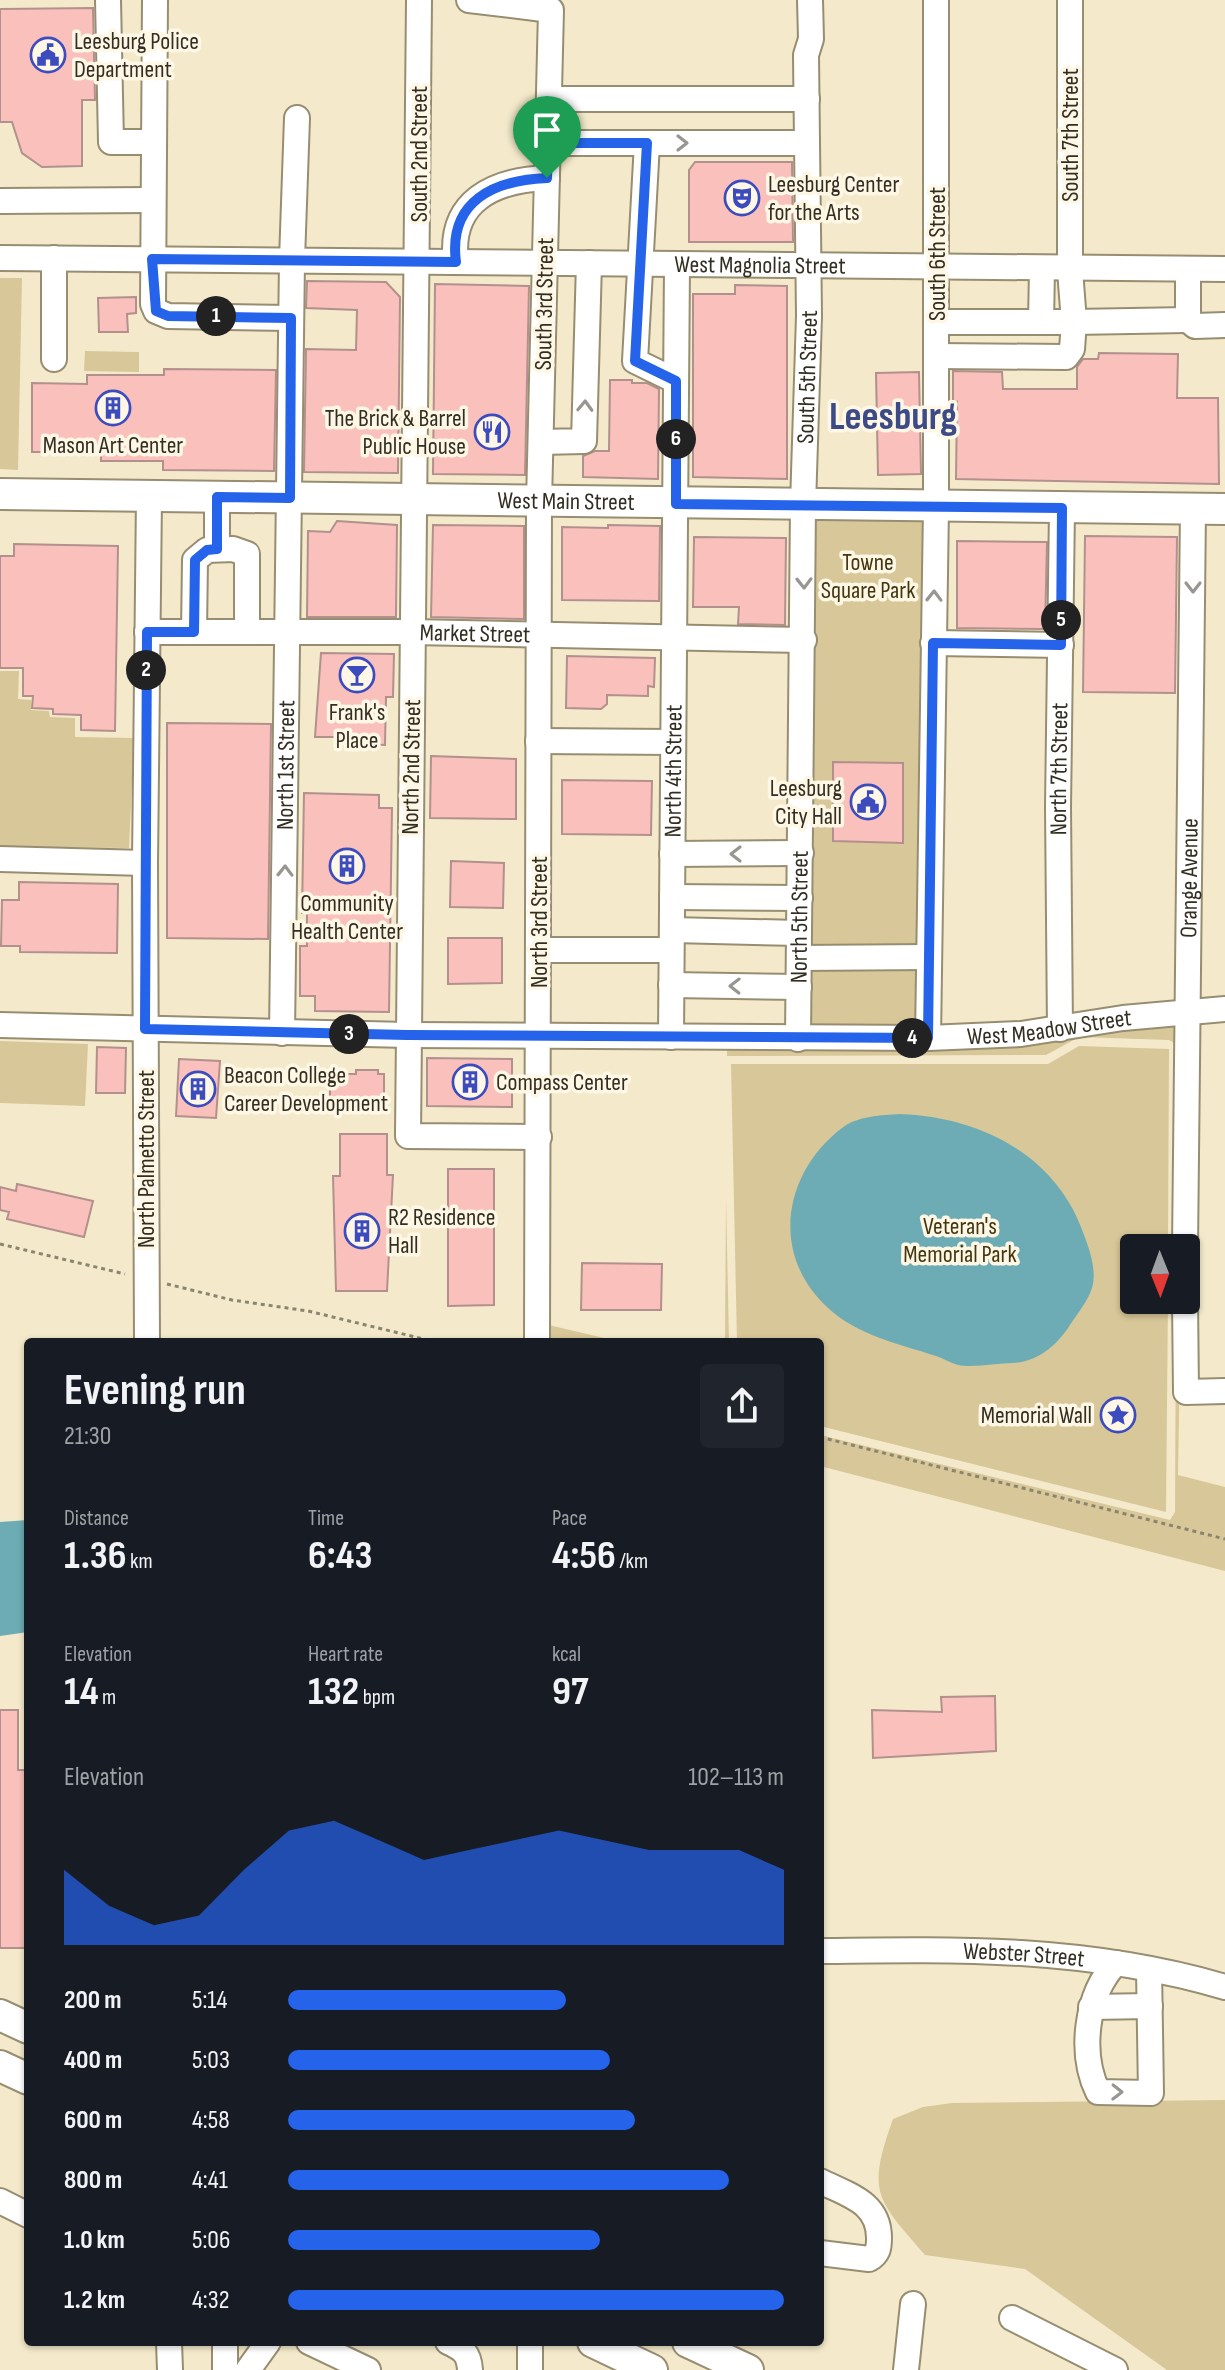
<!DOCTYPE html>
<html lang="en">
<head>
<meta charset="utf-8">
<style>
	body { margin:0; font-family:"Sofia Sans Condensed",sans-serif; background:#20242c; color:#f1f3f6; height:100vh; display:flex; flex-direction:column; font-size:30px; white-space:nowrap }
	* { box-sizing:border-box; margin:0 }
	p { font-size:26px; color:#9ea1a6 }
	.icon { flex:none; width:44px; height:44px; fill:none; stroke:currentColor; stroke-width:2; stroke-linecap:round; stroke-linejoin:round }
	.map { position:relative; flex:1; overflow:hidden }
	.panel { position:absolute; left:24px; top:1338px; width:800px; height:1008px; display:flex; flex-direction:column; background:#171b24; border-radius:8px; box-shadow:0 2px 6px #0004 }
	.panel>* { flex:none }
	.needle { width:52px; rotate:179deg }
	.controls { position:absolute; left:1120px; top:1234px; display:grid; gap:16px }
	.controls a { display:grid; place-items:center; width:80px; height:80px; border-radius:8px; background:#171b24; box-shadow:0 2px 6px #0004; font-size:40px }
	.pin { position:absolute; display:grid; place-items:center; width:68px; height:68px; color:#fff; margin:-82px -34px; border-radius:50% 50% 50% 0; rotate:-45deg; box-shadow:0 0 8px #0007 }
	.pin .icon { rotate:45deg }
	.km { position:absolute; width:40px; height:40px; margin:-20px; border-radius:50%; background:#222; color:#fff; font-size:22px; line-height:40px; text-align:center }
	.round { display:grid; place-items:center; flex:none; width:84px; height:84px; border-radius:8px; background:#20242c }
	.summary { display:flex; align-items:center; justify-content:space-between; height:136px; padding:0 40px }
	h1 { font-size:44px; font-weight:700; line-height:60px }
	.metrics { display:grid; grid-template-columns:repeat(3,1fr); gap:12px; height:136px; padding:8px 40px }
	.metrics div { display:grid; align-content:center }
	.metrics b { font-size:40px; font-weight:700 }
	.metrics small { font-size:22px; font-weight:400 }
	.metrics p { font-size:22px }
	.chart { height:224px; padding:16px 40px }
	.chart p { display:flex; justify-content:space-between }
	.chart svg { width:100%; height:144px; margin-top:8px; fill:#2563eb; opacity:.7 }
	ul { padding:0 40px; list-style:none; font-size:26px }
	li { display:grid; grid-template-columns:128px 96px 1fr; align-items:center; height:60px }
	li i { height:20px; border-radius:10px; background:#2563eb }
	.map>svg:first-child { display:block }
	.green { fill:#d8c798 }
	.water { fill:#6dacb4 }
	.building { fill:#fac1bc; stroke:#b2908d; stroke-width:2 }
	.lines { fill:none; stroke-linecap:round; stroke-linejoin:round }
	.minor-casing { stroke:#978d71; stroke-width:28 }
	.major-casing { stroke:#978d71; stroke-width:34 }
	.path { stroke:#8b846f; stroke-width:3; stroke-dasharray:4 4; stroke-linecap:butt }
	.minor { stroke:#fff; stroke-width:24 }
	.major { stroke:#fff; stroke-width:30 }
	.oneway { stroke:#989690 }
	.route-casing { stroke:#fff; stroke-width:16 }
	.route { stroke:#2563eb; stroke-width:10 }
	.labels { text-anchor:middle; stroke-width:7; stroke-linejoin:round; paint-order:stroke }
	.poi-label { font-size:24px; fill:#322e22; stroke:#fef7e5; text-anchor:start }
	.street-label { font-size:24px; fill:#322e22; stroke:#fef7e5 }
	.park-label { font-size:24px; fill:#43360f; stroke:#fef7e5 }
	.town-label { font-size:40px; font-weight:bold; fill:#3c4a86; stroke:#fef7e5 }
</style>
</head>
<body>
<div class="map">
<svg width="1225" height="2370" viewBox="0 0 1225 2370">
	<rect width="100%" height="100%" fill="#f4eacb"/>
	<!-- green -->
	<path class="green" d="M0,278H22L18,470L0,469Z
		M85,351L139,352V372L84,371Z
		M812,517L925,521L918,1027H809Z
		M0,671H19L18,699L31,700V710L49,711L50,717L75,718V737L134,738L129,848L0,847Z
		M1186,1016L1176,1044L1169,1040L1079,1037L1046,1055L727,1056V1039Z
		M0,1041L88,1044L85,1106L0,1103Z
		M1079,1046L1169,1049L1168,1248H1134V1300H1168L1166,1512L820,1426V1342H737L731,1064H1048Z
		M726,1198L729,1342H725Z
		M1176,1300H1181L1178,1475L1225,1487V1571L820,1466V1435L1170,1520L1175,1512Z
		M536,1322L621,1342H536Z
		M1225,2100V2370H1167L1025,2269L925,2255C877,2199 866,2194 893,2119L923,2107L952,2103Z"/>
	<!-- water -->
	<path class="water" d="M900,1114C980,1117 1057,1155 1084,1235C1090,1251 1097,1271 1092,1288C1088,1301 1077,1314 1070,1325C1058,1344 1038,1362 1013,1363C996,1363 974,1368 958,1365C950,1363 943,1358 936,1356C897,1343 858,1336 827,1307C770,1254 783,1173 842,1128C857,1116 882,1115 900,1114Z
		M28,1520V1632L0,1636V1522Z"/>
	<!-- building -->
	<path class="building" d="M93,8L95,100H82V166L42,167L22,153L12,122H0V9Z
		M695,162H792L793,242H689V170Z
		M307,281L386,282L400,297L398,473L304,472L306,349L356,350L357,310L306,308Z
		M435,284L529,286L525,475L433,474Z
		M735,285L787,286V479L693,477V294H735Z
		M136,297V313L127,314L128,332H99L98,298Z
		M1099,353L1178,354L1177,398H1218L1219,484L956,479L957,402L953,404V371L1002,372L1003,389H1077V367L1083,359H1098Z
		M164,369L276,370L274,471L163,470V461H101V452H32V383L87,384V375H164Z
		M919,372L921,474L878,475L876,373Z
		M610,380H632V383H647L659,389L658,479L583,477V456L595,451H609Z
		M337,521L397,525L396,617H307L308,531L330,532Z
		M433,525L524,526V619L431,617Z
		M608,525L660,526L659,601L562,600V527L608,528Z
		M1085,536L1177,537L1175,693L1083,692Z
		M694,537L786,538L785,625L738,624L739,607H693Z
		M957,541L1047,542L1045,629L957,628Z
		M14,544L118,546L115,731L81,730V715L53,714V709L32,708L33,696H23V668H0V556H14Z
		M321,653L394,654L393,697H386L385,745L367,744V737H315Z
		M567,656L655,658L654,687L648,686V696L607,695V704L601,709L566,708Z
		M167,723L271,724L268,939L167,938Z
		M431,756L516,759V819L430,818Z
		M833,762L903,763V843L833,841Z
		M562,780L652,781L651,835L562,834Z
		M304,793L379,795V808H392L389,1012L315,1011V996H300V946H307V913H302Z
		M451,861L504,863L503,908L450,907Z
		M19,882L118,884L117,953L20,952V946H1L2,900H19Z
		M448,938H502V983L448,984Z
		M97,1047L126,1048L125,1093H96Z
		M427,1058L512,1059V1107L427,1106Z
		M179,1059L220,1061L216,1118L176,1116Z
		M356,1070H378V1074H384V1100H330V1074H356Z
		M340,1134H387V1175H393L387,1291H336L333,1176H340Z
		M448,1169H494V1305L448,1306Z
		M17,1184L93,1201L84,1237L7,1219L9,1212L0,1210V1187L16,1191Z
		M582,1263L662,1264L661,1310H581Z
		M995,1696L996,1751L873,1758L872,1710L942,1712L941,1697Z
		M0,1710H18V1770H28V1948H0Z"/>
	<g class="lines">
		<!-- minor casing -->
		<g class="minor-casing">
			<g id="minor">
				<path d="M108,0L111,142H153"/>
				<path d="M155,0L153,304L156,311L168,316L291,318"/>
				<path d="M419,0L408,1136L539,1137"/>
				<path d="M469,0L551,10L539,502L537,1342"/>
				<path d="M1070,0V270L1074,322L1188,320"/>
				<path d="M549,99H807"/>
				<path d="M548,143H807"/>
				<path d="M647,143L635,361L676,381"/>
				<path d="M0,201L153,200"/>
				<path id="s1" d="M0,258L1225,269"/>
				<path d="M456,262C448,201 494,180 547,178"/>
				<path d="M1188,269V320L1195,326L1225,325"/>
				<path d="M936,322H1074L1072,349L1066,357L937,356"/>
				<path d="M1041,322L1042,269"/>
				<path d="M54,359V258"/>
				<path d="M541,442L584,441L589,263"/>
				<path d="M217,549V497"/>
				<path id="s2" d="M147,632H413L804,640"/>
				<path d="M194,632L195,560L207,550L233,549L247,554V632"/>
				<path d="M933,643L1061,645"/>
				<path d="M538,741L673,742"/>
				<path d="M672,854L801,853"/>
				<path d="M0,859L145,863"/>
				<path d="M672,897L800,898"/>
				<path d="M672,930L799,933"/>
				<path d="M539,950H671"/>
				<path d="M799,958L929,957"/>
				<path d="M671,985L799,987"/>
				<path id="s3" d="M0,1025L407,1035L928,1038L1021,1034L1123,1018L1225,1009"/>
				<path id="s4" d="M1060,1029L1058,807L1062,508"/>
				<path id="s5" d="M282,1033L292,260L297,118"/>
				<path id="s6" d="M671,1037L677,265"/>
				<path d="M928,1038L936,507V0"/>
				<path id="s7" d="M798,1039L803,505L809,316L806,55L811,39L810,0"/>
				<path id="s8" d="M1185,1248L1193,509"/>
				<path d="M1185,1300L1186,1392L1225,1391"/>
				<path d="M147,1342L145,863L149,496"/>
				<path id="s9" d="M820,1951C960,1949 1089,1947 1225,1987"/>
				<path d="M1116,1963C1086,1994 1079,2053 1098,2092L1151,2093L1149,1969"/>
				<path d="M1091,2007L1150,2006"/>
				<path d="M820,2181C848,2195 879,2202 879,2238C879,2248 878,2254 869,2259L820,2253"/>
				<path d="M0,2201L28,2215"/>
				<path d="M1012,2318L1115,2370"/>
				<path d="M169,2342L170,2370"/>
				<path d="M225,2342V2370"/>
				<path d="M309,2342L368,2370"/>
				<path d="M448,2342C463,2349 469,2353 470,2370"/>
				<path d="M248,2370L268,2342"/>
				<path d="M530,2370V2342"/>
				<path d="M906,2370L913,2304"/>
			</g>
		</g>
		<!-- major casing -->
		<g class="major-casing">
			<g id="major">
				<path id="s10" d="M0,494L1225,509"/>
				<path d="M0,2015L28,2028"/>
				<path d="M0,2066L28,2079"/>
				<path d="M593,2342L652,2370"/>
				<path d="M688,2342L748,2370"/>
			</g>
		</g>
		<!-- path -->
		<path class="path" d="M0,1244L125,1274
			M167,1284L232,1300L308,1311L436,1342
			M820,1437L1225,1539"/>
		<!-- minor -->
		<use href="#minor" class="minor"/>
		<!-- major -->
		<use href="#major" class="major"/>
	</g>
	<!-- one-way arrows -->
	<defs><path id="oneway-chevron" d="M-2-3.5L2.5 0L-2 3.5" fill="none" stroke-width="1.6" stroke-linecap="round" stroke-linejoin="round" transform="scale(2)"/></defs>
	<g class="oneway">
		<use href="#oneway-chevron" transform="translate(682 143)"/>
		<use href="#oneway-chevron" transform="translate(585 406) rotate(-88)"/>
		<use href="#oneway-chevron" transform="translate(804 583) rotate(89)"/>
		<use href="#oneway-chevron" transform="translate(1193 587) rotate(90)"/>
		<use href="#oneway-chevron" transform="translate(934 596) rotate(-89)"/>
		<use href="#oneway-chevron" transform="translate(736 854) rotate(180)"/>
		<use href="#oneway-chevron" transform="translate(285 871) rotate(-89)"/>
		<use href="#oneway-chevron" transform="translate(735 986) rotate(-179)"/>
		<use href="#oneway-chevron" transform="translate(1117 2092) rotate(1)"/>
	</g>
	<g class="lines">
		<!-- route casing -->
		<g class="route-casing">
			<path id="route" d="M548,143H647L635,361L676,381V504L1062,508L1061,645L933,643L928,1038L407,1035L145,1029L147,632H194L195,560L207,550L217,549V497L290,498L291,318L168,316L156,311L152,259L456,262C448,201 494,180 547,178Z"/>
		</g>
		<!-- route -->
		<use href="#route" class="route"/>
	</g>
	<!-- icons -->
	<defs>
		<g id="civic-ring" transform="scale(1.8)"><circle r="9.5" fill="#fef7e5" stroke="#3c4bbe" stroke-width="1.5"/><path d="M-.6-6.5H3V-4.5H.6V-3L4-1V1h2V6H-6V1h2V-1L-.6-3ZM-1.2 2.5V6h2.4V2.5Z" fill="#3c4bbe"/></g>
		<g id="theatre-ring" transform="scale(1.8)"><circle r="9.5" fill="#fef7e5" stroke="#3c4bbe" stroke-width="1.5"/><path d="M-5-5.5Q0-4 5-5.5V0Q5 5 0 6Q-5 5-5 0ZM-3.3-2.5H-1v1.5H-3.3ZM1-2.5H3.3v1.5H1ZM-2.8 1Q0 5.5 2.8 1Z" fill="#3c4bbe"/></g>
		<g id="building-ring" transform="scale(1.8)"><circle r="9.5" fill="#fef7e5" stroke="#3c4bbe" stroke-width="1.5"/><path d="M-4-6H4V6H1V3H-1V6H-4ZM-2.5-4.3h1.7v1.8h-1.7ZM.8-4.3h1.7v1.8H.8ZM-2.5-1h1.7V.8h-1.7ZM.8-1h1.7V.8H.8Z" fill="#3c4bbe"/></g>
		<g id="restaurant-ring" transform="scale(1.8)"><circle r="9.5" fill="#fef7e5" stroke="#3c4bbe" stroke-width="1.5"/><path d="M-5-6h1v4h1v-4h1v4h1v-4h1v5L-1.5 .5V6h-2V.5L-5-1ZM5-6V6H3V1.5H1.5Q1.5-4 5-6Z" fill="#3c4bbe"/></g>
		<g id="bar-ring" transform="scale(1.8)"><circle r="9.5" fill="#fef7e5" stroke="#3c4bbe" stroke-width="1.5"/><path d="M-6-5H6L.8 .8V4.5H3.5V6h-7V4.5H-.8V.8Z" fill="#3c4bbe"/></g>
		<g id="sight-ring" transform="scale(1.8)"><circle r="9.5" fill="#fef7e5" stroke="#3c4bbe" stroke-width="1.5"/><path d="M0-6L1.8-2.2L6-1.7L2.9 1.2L3.7 5.4L0 3.3L-3.7 5.4L-2.9 1.2L-6-1.7L-1.8-2.2Z" fill="#3c4bbe"/></g>
	</defs>
	<g fill-rule="evenodd">
		<use href="#civic-ring" x="48" y="55"/>
		<use href="#theatre-ring" x="742" y="198"/>
		<use href="#building-ring" x="113" y="408"/>
		<use href="#restaurant-ring" x="492" y="432"/>
		<use href="#bar-ring" x="357" y="675"/>
		<use href="#civic-ring" x="868" y="802"/>
		<use href="#building-ring" x="347" y="866"/>
		<use href="#building-ring" x="470" y="1082"/>
		<use href="#building-ring" x="198" y="1089"/>
		<use href="#building-ring" x="362" y="1231"/>
		<use href="#sight-ring" x="1118" y="1415"/>
	</g>
	<g class="labels">
		<!-- poi labels -->
		<g class="poi-label">
			<text x="74" y="49">Leesburg Police<tspan x="74" dy="28">Department</tspan></text>
			<text x="768" y="192">Leesburg Center<tspan x="768" dy="28">for the Arts</tspan></text>
			<text x="466" y="426" text-anchor="end">The Brick &amp; Barrel<tspan x="466" dy="28">Public House</tspan></text>
			<text x="113" y="453" text-anchor="middle">Mason Art Center</text>
			<text x="357" y="720" text-anchor="middle">Frank's<tspan x="357" dy="28">Place</tspan></text>
			<text x="842" y="796" text-anchor="end">Leesburg<tspan x="842" dy="28">City Hall</tspan></text>
			<text x="347" y="911" text-anchor="middle">Community<tspan x="347" dy="28">Health Center</tspan></text>
			<text x="224" y="1083">Beacon College<tspan x="224" dy="28">Career Development</tspan></text>
			<text x="496" y="1090">Compass Center</text>
			<text x="388" y="1225">R2 Residence<tspan x="388" dy="28">Hall</tspan></text>
			<text x="1092" y="1423" text-anchor="end">Memorial Wall</text>
		</g>
		<!-- street labels -->
		<g class="street-label">
			<text transform="translate(1070 135) rotate(-90)" y="8">South 7th Street</text>
			<text transform="translate(419 154) rotate(-90)" y="8">South 2nd Street</text>
			<text transform="translate(937 254) rotate(-90)" y="8">South 6th Street</text>
			<text dy="8" stroke="none"><textPath href="#s1" startOffset="760">West Magnolia Street</textPath></text>
			<text transform="translate(544 304) rotate(-89)" y="8">South 3rd Street</text>
			<text dy="8" stroke="none"><textPath href="#s7" startOffset="662">South 5th Street</textPath></text>
			<text dy="8" stroke="none"><textPath href="#s10" startOffset="566">West Main Street</textPath></text>
			<text dy="8" stroke="none"><textPath href="#s2" startOffset="328">Market Street</textPath></text>
			<text dy="8" stroke="none"><textPath href="#s5" startOffset="268">North 1st Street</textPath></text>
			<text transform="translate(411 767) rotate(-89)" y="8">North 2nd Street</text>
			<text dy="8" stroke="none"><textPath href="#s4" startOffset="260">North 7th Street</textPath></text>
			<text dy="8" stroke="none"><textPath href="#s6" startOffset="266">North 4th Street</textPath></text>
			<text dy="8" stroke="none"><textPath href="#s8" startOffset="370">Orange Avenue</textPath></text>
			<text dy="8" stroke="none"><textPath href="#s7" startOffset="122">North 5th Street</textPath></text>
			<text transform="translate(539 922) rotate(-90)" y="8">North 3rd Street</text>
			<text dy="8" stroke="none"><textPath href="#s3" startOffset="1050">West Meadow Street</textPath></text>
			<text transform="translate(146 1159) rotate(-90)" y="8">North Palmetto Street</text>
			<text dy="8" stroke="none"><textPath href="#s9" startOffset="204">Webster Street</textPath></text>
		</g>
		<!-- park labels -->
		<g class="park-label">
			<text x="868" y="570">Towne<tspan x="868" dy="28">Square Park</tspan></text>
			<text x="960" y="1234">Veteran's<tspan x="960" dy="28">Memorial Park</tspan></text>
		</g>
		<!-- town labels -->
		<g class="town-label">
			<text x="893" y="429">Leesburg</text>
		</g>
	</g>
</svg>
<div class="controls">
<a><svg class="needle" viewBox="-14 -14 28 28"><path d="M0-13l5 13h-10z" fill="#e53935"/><path d="M0 13l5-13h-10z" fill="#9ea1a6"/></svg></a>
</div>
<div class="pin" style="left:547px;top:178px;background:#1e9e55"><svg class="icon" aria-label="arrive" viewBox="0 0 24 24"><path d="M6 21V4h12l-3 4 3 4H6"/></svg></div>
<b class="km" style="left:216px;top:316px">1</b>
<b class="km" style="left:146px;top:670px">2</b>
<b class="km" style="left:349px;top:1034px">3</b>
<b class="km" style="left:912px;top:1038px">4</b>
<b class="km" style="left:1061px;top:620px">5</b>
<b class="km" style="left:676px;top:439px">6</b>
<section class="panel">
<div class="summary"><div><h1>Evening run</h1><p>21:30</p></div><a class="round"><svg class="icon" aria-label="share" viewBox="0 0 24 24"><path d="M12 15V3M7 8l5-5 5 5M5 13v7h14v-7"/></svg></a></div>
<div class="metrics">
<div><p>Distance</p><b>1.36<small> km</small></b></div>
<div><p>Time</p><b>6:43</b></div>
<div><p>Pace</p><b>4:56<small> /km</small></b></div>
</div>
<div class="metrics">
<div><p>Elevation</p><b>14<small> m</small></b></div>
<div><p>Heart rate</p><b>132<small> bpm</small></b></div>
<div><p>kcal</p><b>97</b></div>
</div>
<div class="chart"><p><span>Elevation</span>102–113 m</p>
<svg viewBox="0 0 160 44" preserveAspectRatio="none"><path d="M0 44V21L10 32L20 38L30 35L40 21L50 9L60 6L70 12L80 18L90 15L100 12L110 9L120 12L130 15L140 15L150 15L160 21V44z"/></svg>
</div>
<ul>
<li><b>200 m</b>5:14<i style="width:56%"></i></li>
<li><b>400 m</b>5:03<i style="width:65%"></i></li>
<li><b>600 m</b>4:58<i style="width:70%"></i></li>
<li><b>800 m</b>4:41<i style="width:89%"></i></li>
<li><b>1.0 km</b>5:06<i style="width:63%"></i></li>
<li><b>1.2 km</b>4:32<i style="width:100%"></i></li>
</ul>
</section>
</div>
</body>
</html>
